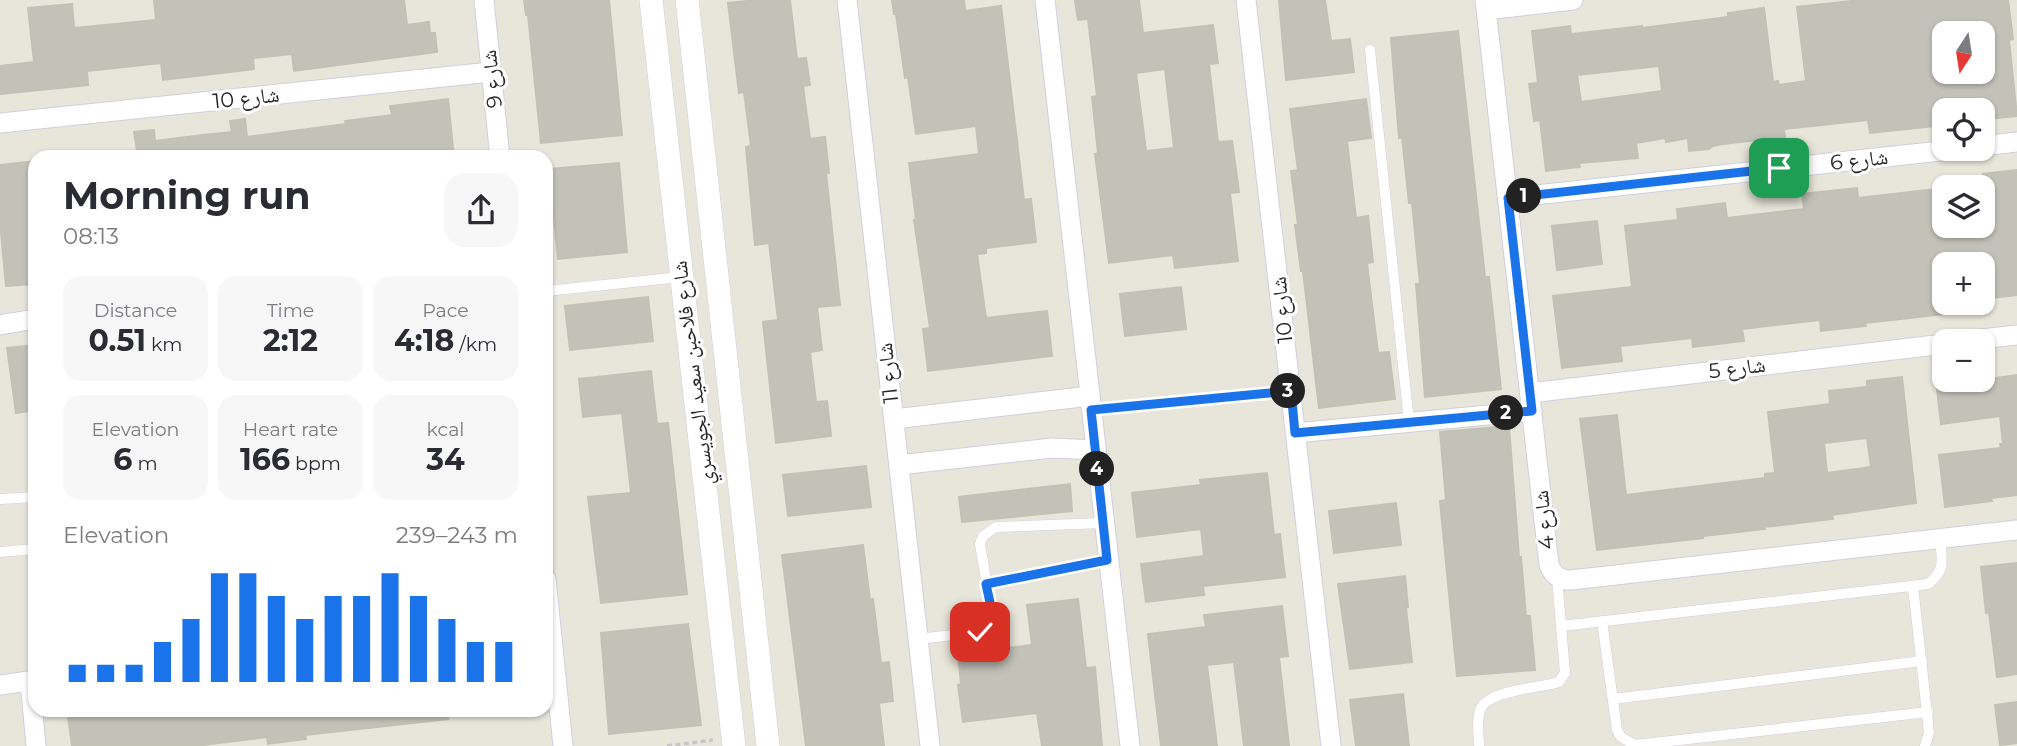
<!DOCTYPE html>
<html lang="en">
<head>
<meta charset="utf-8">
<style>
	body { margin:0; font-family:Montserrat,"Noto Naskh Arabic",sans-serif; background:#f7f7f7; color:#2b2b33; height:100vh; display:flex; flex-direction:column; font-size:26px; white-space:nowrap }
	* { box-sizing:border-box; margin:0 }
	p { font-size:23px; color:#7c7c81 }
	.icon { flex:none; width:38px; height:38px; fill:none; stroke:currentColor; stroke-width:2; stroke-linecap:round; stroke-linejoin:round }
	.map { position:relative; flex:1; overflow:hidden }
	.panel { position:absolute; left:28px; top:150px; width:525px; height:567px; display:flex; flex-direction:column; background:#fff; border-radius:21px; box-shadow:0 2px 5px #0004 }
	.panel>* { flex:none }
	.needle { width:46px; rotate:192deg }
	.controls { position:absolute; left:1932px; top:21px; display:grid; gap:14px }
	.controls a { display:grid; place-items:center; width:63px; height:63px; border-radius:14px; background:#fff; box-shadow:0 2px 5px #0004; font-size:35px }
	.pin { position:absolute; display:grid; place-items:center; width:60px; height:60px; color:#fff; margin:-30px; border-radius:14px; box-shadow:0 4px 10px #0006 }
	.km { position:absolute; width:35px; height:35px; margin:-18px; border-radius:50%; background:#222; color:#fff; font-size:19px; line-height:35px; text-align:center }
	.round { display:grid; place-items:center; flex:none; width:74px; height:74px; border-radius:21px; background:#f7f7f7 }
	.overview { display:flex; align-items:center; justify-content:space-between; height:119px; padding:0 35px }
	h1 { font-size:38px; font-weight:700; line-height:52px }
	.metrics { display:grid; grid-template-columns:repeat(3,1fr); gap:10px; height:119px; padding:7px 35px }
	.metrics div { display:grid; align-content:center; border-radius:18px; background:#f7f7f7; text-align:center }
	.metrics b { font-size:30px; font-weight:700 }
	.metrics small { font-size:19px; font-weight:400 }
	.metrics p { font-size:19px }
	.chart { height:196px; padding:14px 35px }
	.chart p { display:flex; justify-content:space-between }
	.chart svg { width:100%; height:126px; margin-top:7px; stroke:#1a73e8; stroke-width:6 }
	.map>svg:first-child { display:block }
	.building { fill:#c3c2b9; stroke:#c3c1b4; stroke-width:2; fill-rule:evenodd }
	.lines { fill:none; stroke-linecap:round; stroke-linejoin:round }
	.service-casing { stroke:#d0cfde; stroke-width:11 }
	.minor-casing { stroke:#d0cfde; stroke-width:21 }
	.tertiary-casing { stroke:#d0cfde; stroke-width:24 }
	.path { stroke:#c7c7c7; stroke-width:3.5; stroke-dasharray:5 3.5; stroke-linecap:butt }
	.service { stroke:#fff; stroke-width:10 }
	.minor { stroke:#fff; stroke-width:19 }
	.tertiary { stroke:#fff; stroke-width:23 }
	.route-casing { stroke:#fff; stroke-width:14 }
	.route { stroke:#1a73e8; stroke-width:9 }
	.labels { text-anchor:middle; stroke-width:6; stroke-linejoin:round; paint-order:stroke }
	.street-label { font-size:21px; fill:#272727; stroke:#fff }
</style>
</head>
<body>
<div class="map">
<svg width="2017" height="746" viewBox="0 0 2017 746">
	<rect width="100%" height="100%" fill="#e8e6da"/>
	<!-- building -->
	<path class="building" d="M154,0H404L407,25L429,22L430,33H435L437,52L294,71L292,54L253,58L254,69L163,80L161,63L87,71L88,85L0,94V66L34,62L28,8L72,4L74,28L156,20Z
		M524,0H609L622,135L541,143L528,15H526Z
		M756,0H790L797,59L806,58L810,85L803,86L810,139L825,137L829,173H826L840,305L817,307L822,350L810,352L816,402L827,401L831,436L776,443L763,322L778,320L769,243L755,245L746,147L751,146L744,92L739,93L728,3Z
		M892,0H964L965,11L1001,6L1024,200L1031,199L1036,242L986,248V253L977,254L986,318L1047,311L1052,356L928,371L923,329L930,328L914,220H916L909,163L979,154L976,126L916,134L908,77L905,78L896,14H894Z
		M1075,0H1139L1143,33L1213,25L1218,63L1209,64L1218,142L1232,141L1239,192L1230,193L1238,261L1175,268L1173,255L1109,263L1095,154L1098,153L1092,97L1097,96L1088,19L1078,20ZM1165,69L1174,148L1146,151L1136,73Z
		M1279,0H1325L1331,41L1350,39L1354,72L1286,80Z
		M1861,0H2008L2013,39L2009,40L2017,116L1988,119L1987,110H1944V125L1870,133L1868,120L1784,129L1785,137L1723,144L1713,146L1709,149L1689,151L1688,138L1666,142L1665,138L1636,143L1638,158L1579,163L1580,167L1546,171L1540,120L1534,121L1529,84L1538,83L1532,31L1570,26L1571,34L1642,26V28L1728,17V13L1764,8L1773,82L1778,81L1779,85L1806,81L1797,7ZM1944,33H1983V72H1944ZM1659,66L1662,91L1581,102L1577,75Z
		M1458,31L1485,277H1489L1501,389L1425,397L1416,284H1420L1412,203H1409L1402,137L1399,138L1391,38Z
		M448,99L454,158H138L134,132L154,130L155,141L203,135L232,132L230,121L245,119L247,137L346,124L345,121L392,115L390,106Z
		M1366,99L1371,138L1347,141L1356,218L1368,216L1373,262L1367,263L1378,353L1389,352L1395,399L1319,408L1303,271H1301L1295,225H1298L1291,171L1298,170L1290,109Z
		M35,161V216L29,217L34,284L6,286L0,221V165Z
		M619,163L627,252L558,259L549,169Z
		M2017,170V295L1983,299V264H1944V314L1865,323L1866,326L1821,331L1820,320L1742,329L1744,341L1693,347L1692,338L1620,346L1622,361L1562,368L1553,296L1632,287L1625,226L1678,220L1677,209L1725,203L1727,218L1804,209L1802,194L1857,188L1858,198L1944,188V226H1983V174Z
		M1597,221L1602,264L1557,270L1552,226Z
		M1181,287L1186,329L1125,336L1120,294Z
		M648,297L653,341L570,350L565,306Z
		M35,345V410L16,413L7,348Z
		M651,371L657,424L668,423L687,594L601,603L588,497L631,493L622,413L583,417L579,379Z
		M2017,375V495L1991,498L1992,501L1945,507L1939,455L2001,448L2000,444H2003L2000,416L1941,424L1936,380H1995V378Z
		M1902,377L1916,503L1832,515L1833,519L1764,527L1765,529L1703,536V538L1597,550L1580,419L1617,415L1626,495L1765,478V474L1775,473L1768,412L1830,404L1829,391L1867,387V381ZM1867,438L1871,467L1827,473L1824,443Z
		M1509,426L1519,557H1521L1526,616H1530L1535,670L1457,676L1440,501L1446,500L1440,432Z
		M866,466L871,507L788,516L783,475Z
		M1267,473L1274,535L1280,534L1285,577L1203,586L1204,595L1146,602L1141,564L1204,556L1201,529L1137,537L1132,493L1201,485L1200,480Z
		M1070,484L1072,511L962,522L959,497Z
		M1396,503L1401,545L1334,553L1329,511Z
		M863,545L870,600L873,599L881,663L889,662L893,701L879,703L884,746H806L782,555Z
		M2017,563V674L1997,677L1989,612L1986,613L1981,567Z
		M1405,576L1408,607L1406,608L1412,662L1350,669L1338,584Z
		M1078,599L1086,668L1095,667L1102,746H1042L1037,713L963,722L958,685L961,684L958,654L1032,645L1027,605Z
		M1282,606L1288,656L1279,657L1289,746H1244L1234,662L1207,665L1217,746H1161L1148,634L1206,627L1204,615Z
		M688,624L701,725L609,734L601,633Z
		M1403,694L1409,746H1356L1350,700Z
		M2017,702V743L2000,745L1995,705Z
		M106,710H117V714L140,710H448V719L305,735L306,739L268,744L267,737L195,746H72L68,716Z"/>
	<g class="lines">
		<!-- service casing -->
		<g class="service-casing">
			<path id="service" d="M1370,50L1409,422
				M546,291L681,277
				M1091,410L1291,391
				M0,499L35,497
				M0,552L35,549
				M986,584L1107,560
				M1913,586L1929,732L1925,746
				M1602,621L1617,730L1621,737L1635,745L1928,712
				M1561,626L1928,584C1946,570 1942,561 1940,539
				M918,639L980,632L991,624L992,615L980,544L983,536L996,527L1103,523
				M1613,699L1922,661
				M1479,746C1479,735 1476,717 1481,708C1490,690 1540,688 1559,682L1565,673L1557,578"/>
		</g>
		<!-- minor casing -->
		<g class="minor-casing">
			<path id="minor" d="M484,0L500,158
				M847,0L930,746
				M1045,0L1130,746
				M1246,0L1331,746
				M1485,0L1549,565C1553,575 1560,581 1571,580L2017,530
				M1486,10L1573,0
				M0,123L491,72
				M1983,146L2017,142
				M1508,198L1959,149
				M0,325L35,319
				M1963,341L2017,335
				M1530,393L1944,344
				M894,419L1090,396
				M1295,433L1532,411
				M899,465L1052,448L1096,450
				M546,579L563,746
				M30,681L36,746
				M0,685L35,680"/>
		</g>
		<!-- tertiary casing -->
		<g class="tertiary-casing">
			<path id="tertiary" d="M651,0L734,746
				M687,0L768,746"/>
		</g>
		<!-- path -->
		<path class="path" d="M667,746L713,740"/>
		<!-- service -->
		<use href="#service" class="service"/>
		<!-- minor -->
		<use href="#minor" class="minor"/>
		<!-- tertiary -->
		<use href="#tertiary" class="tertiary"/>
	</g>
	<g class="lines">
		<!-- route casing -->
		<g class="route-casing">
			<path id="route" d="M980,632C999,624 989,601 986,584L1107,560L1091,410L1291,391L1295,433L1532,411L1508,198L1779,168"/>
		</g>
		<!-- route -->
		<use href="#route" class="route"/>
	</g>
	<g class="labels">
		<!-- street labels -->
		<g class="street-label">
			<text transform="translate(492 79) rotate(-96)" y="7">شارع 9</text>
			<text transform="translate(246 98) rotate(-6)" y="7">شارع 10</text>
			<text transform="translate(1859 160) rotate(-6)" y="7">شارع 6</text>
			<text transform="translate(1282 310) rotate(-96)" y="7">شارع 10</text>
			<text transform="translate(1737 368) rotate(-7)" y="7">شارع 5</text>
			<text transform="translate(693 373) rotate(-97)" y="7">شارع فلاحبن سعيد الجويسري</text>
			<text transform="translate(888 373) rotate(-96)" y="7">شارع 11</text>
			<text transform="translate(1544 520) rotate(-96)" y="7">شارع 4</text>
		</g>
	</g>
</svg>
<div class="controls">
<a><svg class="needle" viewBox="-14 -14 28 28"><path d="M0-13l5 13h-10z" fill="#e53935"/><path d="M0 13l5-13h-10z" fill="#7c7c81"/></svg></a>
<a><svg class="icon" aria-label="locate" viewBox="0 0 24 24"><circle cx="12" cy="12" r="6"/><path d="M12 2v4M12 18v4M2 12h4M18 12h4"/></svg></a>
<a><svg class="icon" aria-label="layers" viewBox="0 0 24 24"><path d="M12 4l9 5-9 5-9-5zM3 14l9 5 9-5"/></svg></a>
<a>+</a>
<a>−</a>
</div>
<div class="pin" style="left:1779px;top:168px;background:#1e9e55"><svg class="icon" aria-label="arrive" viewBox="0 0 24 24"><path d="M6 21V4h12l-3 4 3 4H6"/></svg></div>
<div class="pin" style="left:980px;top:632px;background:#d93025"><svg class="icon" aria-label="check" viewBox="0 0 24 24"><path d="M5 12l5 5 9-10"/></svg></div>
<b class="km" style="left:1524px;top:196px">1</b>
<b class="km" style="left:1506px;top:413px">2</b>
<b class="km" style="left:1288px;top:391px">3</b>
<b class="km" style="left:1097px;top:469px">4</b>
<section class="panel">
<div class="overview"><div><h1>Morning run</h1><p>08:13</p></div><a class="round"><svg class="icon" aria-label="share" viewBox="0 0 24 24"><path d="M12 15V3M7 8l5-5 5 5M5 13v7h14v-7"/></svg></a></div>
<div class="metrics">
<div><p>Distance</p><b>0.51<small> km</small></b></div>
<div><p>Time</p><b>2:12</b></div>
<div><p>Pace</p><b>4:18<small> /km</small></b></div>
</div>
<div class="metrics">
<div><p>Elevation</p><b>6<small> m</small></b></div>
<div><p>Heart rate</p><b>166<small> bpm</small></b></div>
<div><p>kcal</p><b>34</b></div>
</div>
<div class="chart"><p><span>Elevation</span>239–243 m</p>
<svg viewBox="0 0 160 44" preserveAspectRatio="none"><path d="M5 44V38M15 44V38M25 44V38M35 44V30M45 44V22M55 44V6M65 44V6M75 44V14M85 44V22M95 44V14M105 44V14M115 44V6M125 44V14M135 44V22M145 44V30M155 44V30"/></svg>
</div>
</section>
</div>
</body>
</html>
